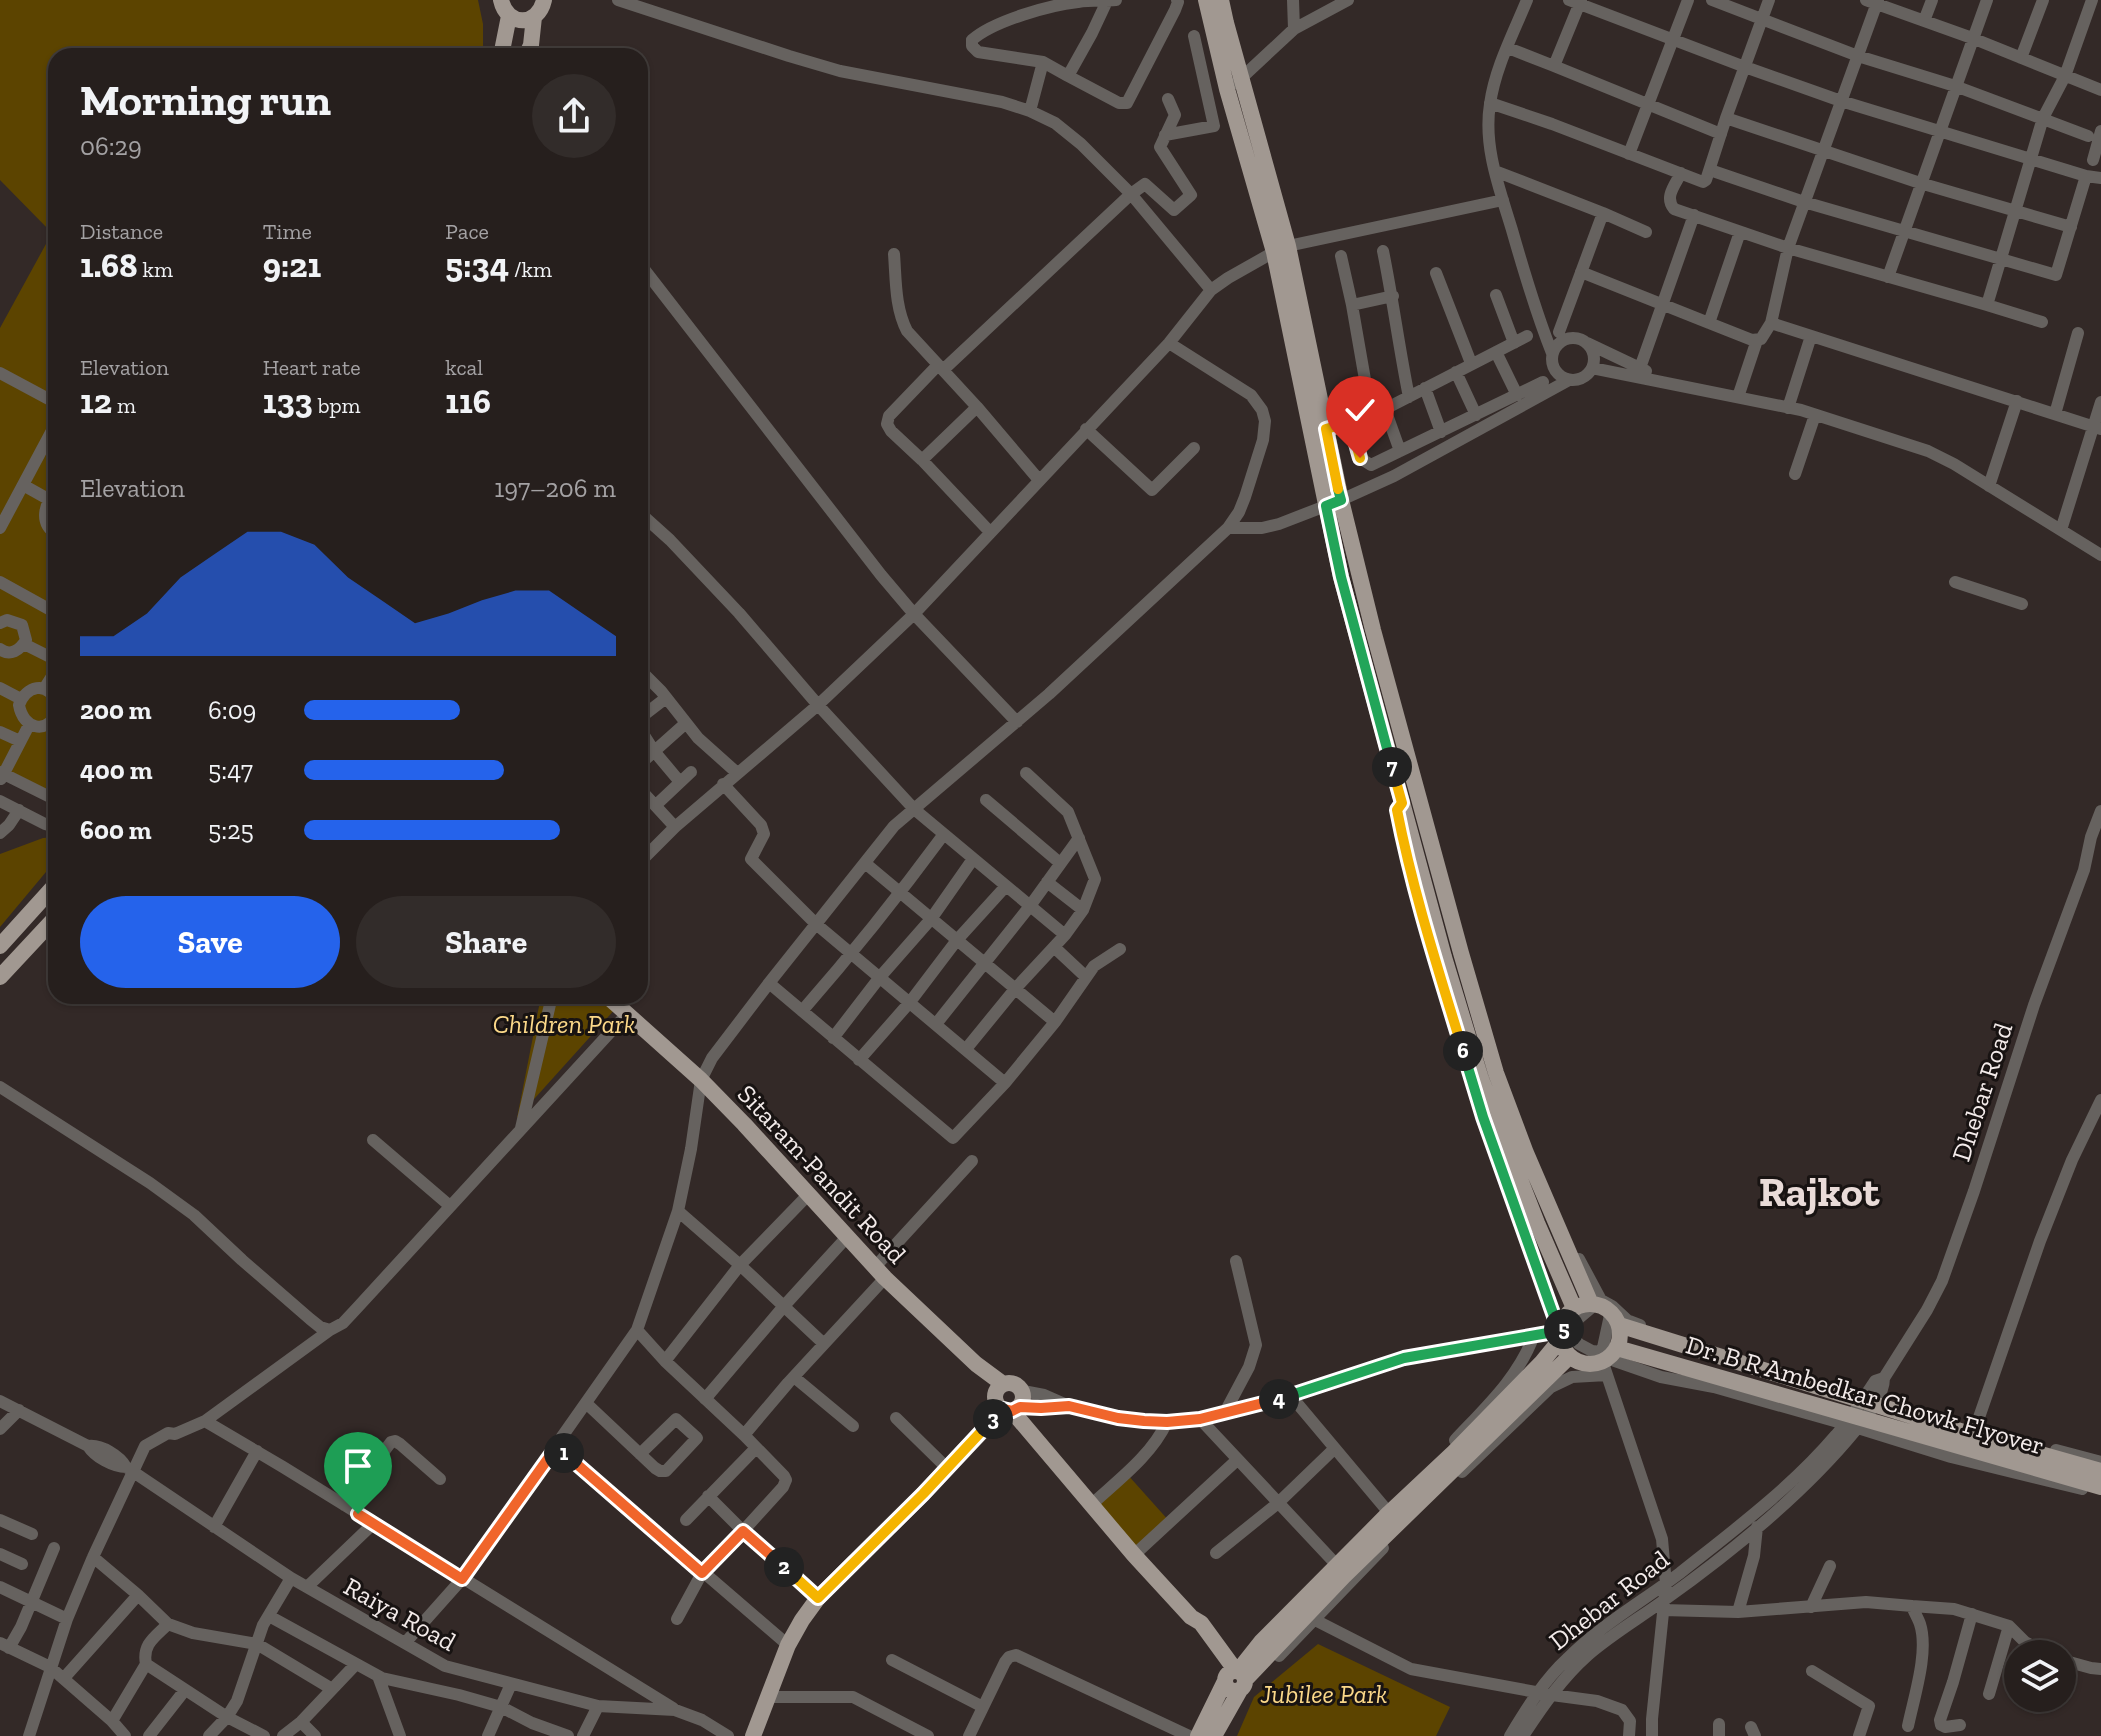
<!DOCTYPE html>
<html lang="en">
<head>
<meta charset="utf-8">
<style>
	body { margin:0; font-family:"Zilla Slab",serif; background:#322c2a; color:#f1f3f6; height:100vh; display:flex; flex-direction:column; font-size:30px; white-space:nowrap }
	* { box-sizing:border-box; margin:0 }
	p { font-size:26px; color:#a4a2a4 }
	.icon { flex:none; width:44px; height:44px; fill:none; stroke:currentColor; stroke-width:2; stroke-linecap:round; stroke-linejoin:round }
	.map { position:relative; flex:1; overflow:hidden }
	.panel { position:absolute; left:48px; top:48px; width:600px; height:956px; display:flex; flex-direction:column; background:#261f1d; border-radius:24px; box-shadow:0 2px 6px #0004,0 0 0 2px #423d3b }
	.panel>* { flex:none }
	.tools { position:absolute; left:2004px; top:1640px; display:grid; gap:16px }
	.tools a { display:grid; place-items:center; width:72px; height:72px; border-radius:50%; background:#261f1d; box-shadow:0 2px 6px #0004,0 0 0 2px #423d3b; font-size:40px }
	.pin { position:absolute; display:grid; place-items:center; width:68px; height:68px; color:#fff; margin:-82px -34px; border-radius:50% 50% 50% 0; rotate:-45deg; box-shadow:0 0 8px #0007 }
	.pin .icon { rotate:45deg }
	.km { position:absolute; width:40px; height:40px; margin:-20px; border-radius:50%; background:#222; color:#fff; font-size:22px; line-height:40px; text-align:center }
	.round { display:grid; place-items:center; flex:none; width:84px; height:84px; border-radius:42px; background:#322c2a }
	.overview { display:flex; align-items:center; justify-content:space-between; height:136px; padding:0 32px }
	h1 { font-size:44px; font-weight:800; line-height:60px }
	.figures { display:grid; grid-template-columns:repeat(3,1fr); gap:12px; height:136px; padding:8px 32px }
	.figures div { display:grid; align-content:center }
	.figures b { font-size:34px; font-weight:800 }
	.figures small { font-size:22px; font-weight:400 }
	.figures p { font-size:22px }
	.chart { height:224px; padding:16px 32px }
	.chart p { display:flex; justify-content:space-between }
	.chart svg { width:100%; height:144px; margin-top:8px; fill:#2563eb; opacity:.7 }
	.action { display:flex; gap:16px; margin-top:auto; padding:16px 32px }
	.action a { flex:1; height:92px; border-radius:48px; background:#2563eb; color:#fff; font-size:32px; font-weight:800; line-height:92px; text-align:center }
	.action a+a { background:#322c2a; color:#f1f3f6 }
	ul { padding:0 32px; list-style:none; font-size:26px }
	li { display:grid; grid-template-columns:128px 96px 1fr; align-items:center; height:60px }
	li i { height:20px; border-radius:10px; background:#2563eb }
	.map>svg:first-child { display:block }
	.green { fill:#5c4400 }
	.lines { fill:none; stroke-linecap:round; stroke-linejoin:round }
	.minor { stroke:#66625f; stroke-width:12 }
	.major { stroke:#a19891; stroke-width:16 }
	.split-1-casing { stroke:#fff; stroke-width:16 }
	.split-2-casing { stroke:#fff; stroke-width:16 }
	.split-3-casing { stroke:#fff; stroke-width:16 }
	.split-4-casing { stroke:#fff; stroke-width:16 }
	.split-5-casing { stroke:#fff; stroke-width:16 }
	.split-6-casing { stroke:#fff; stroke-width:16 }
	.split-7-casing { stroke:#fff; stroke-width:16 }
	.split-8-casing { stroke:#fff; stroke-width:16 }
	.split-9-casing { stroke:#fff; stroke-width:16 }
	.split-1 { stroke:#f0652b; stroke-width:10 }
	.split-2 { stroke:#f0652b; stroke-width:10 }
	.split-3 { stroke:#f5b400; stroke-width:10 }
	.split-4 { stroke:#f0652b; stroke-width:10 }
	.split-5 { stroke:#22a559; stroke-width:10 }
	.split-6 { stroke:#22a559; stroke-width:10 }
	.split-7 { stroke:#f5b400; stroke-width:10 }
	.split-8 { stroke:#22a559; stroke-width:10 }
	.split-9 { stroke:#f5b400; stroke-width:10 }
	.labels { text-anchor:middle; stroke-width:6; stroke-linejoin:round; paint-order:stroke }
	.park-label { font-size:26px; font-style:italic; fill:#fbd889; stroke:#181312 }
	.street-label { font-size:26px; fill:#f3ebea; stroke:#181312 }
	.town-label { font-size:42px; font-weight:bold; fill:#e9dbd8; stroke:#181312 }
</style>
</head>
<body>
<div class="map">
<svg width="2101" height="1736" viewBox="0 0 2101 1736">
	<rect width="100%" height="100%" fill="#332927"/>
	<!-- green -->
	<path class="green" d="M0,0H478L483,24V56H56V800L0,772V328L52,233L0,180Z
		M56,837V860L0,927V854L43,838Z
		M541,996H605L617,1007L517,1118Z
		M1127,1474L1170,1522L1134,1555L1091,1505Z
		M1318,1644L1450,1707L1436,1736H1237L1254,1697Z"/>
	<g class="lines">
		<!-- minor -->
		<path class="minor" d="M618,0L789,56L840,71L1002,102L1030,111L1055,123L1081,144L1131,194L1211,290
			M1293,0L1294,29
			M1527,0C1513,34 1495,68 1490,104C1483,147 1500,190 1512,230C1524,272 1536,313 1552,353
			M1569,0L1745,67L1841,101L2086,176L2101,178
			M1581,0L1554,66L1721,134
			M1712,0L1858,56L1955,86L2088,136
			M1866,0L1972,38L2101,90
			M1107,1L1092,33L1068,76L1043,62L978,52L972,46V40C993,21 1050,5 1078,2C1091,0 1103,1 1116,0
			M1924,21L1932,0
			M1508,48L1554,66
			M2021,58L2043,0
			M1068,76L1119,103H1127L1175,10L1178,2L1177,0
			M1236,83L1294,29L1348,0
			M1490,103L1552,124L1703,182L1706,180L1726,118L1769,0
			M1030,111L1043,62
			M1726,118L1920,183L2071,227
			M1165,135L1214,126L1194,36
			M1629,154L1688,0
			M2093,160L2101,131
			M1710,170L1804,202L2056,275L2086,176
			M1495,171L1603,213L1559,332
			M1681,173C1675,185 1664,197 1674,209L1788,248L1987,305L2043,118L2065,76L2092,0
			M1603,213L1646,232
			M1740,232L1709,323L1752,340L1761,339L1771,323L1788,248L1878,0
			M1288,246L1503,200
			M1383,251C1393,300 1399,348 1409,397
			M894,254C896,280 895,308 907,331L977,407L1039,480
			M1341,256L1352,305L1371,414
			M640,264L881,575L914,614L1017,722
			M1581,272L1709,323
			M1436,273L1471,363
			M1888,277L1987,0
			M1496,295L1514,343
			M1352,305L1393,296
			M1987,305L2042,322
			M1771,323L2101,429
			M1552 359a21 21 0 1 1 42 0a21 21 0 1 1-42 0Z
			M1587,343L1646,371
			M1496,352L1517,395
			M938,365L889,416L887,424L891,431L922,460L990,532
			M1592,368L1801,410L1928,451L1954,464L2101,555
			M1640,368L1694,215
			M943,370L1131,194L1145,184L1174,210L1191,195L1160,147L1175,115L1168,99
			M1456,372L1476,415
			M0,373L56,403
			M1425,388L1441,432
			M1738,397L1757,340
			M1788,408L1811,336
			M1385,409L1400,451
			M2055,414L2078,333
			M1350,422L1360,458L1371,465L1543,382
			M1086,429L1152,490L1194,448
			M1326,429L1385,409L1527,336
			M922,460L977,407
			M1795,474L1815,415
			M23,485L48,499
			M1989,486L2017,401
			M56,492C44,504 39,523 56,534
			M640,513L670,540L739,613L818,705L914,809L1065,935
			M0,528L56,423
			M1228,528H1262L1279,524L1341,500L1394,476L1569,380
			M2061,530L2101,402
			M0,582L56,613
			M1955,582L2022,604
			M0,623L7,620L22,625L26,640C20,650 10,657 0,649
			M24,644L56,660
			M640,670L661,691L698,738L736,772
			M0,688L21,699
			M44,689L56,670
			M56,702C47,680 26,686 19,705C23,729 47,735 56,713
			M640,718L666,698
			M640,729L654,751L680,782
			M0,732L20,741
			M640,764L686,723
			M0,772L56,800
			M1,779L29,725
			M723,784L761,825L764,834L751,859L816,924L1005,1083L953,1138L769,983
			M640,789L675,827
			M986,800L1060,863
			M0,801L45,824L56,827
			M656,805L691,772
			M1397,810C1410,878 1431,945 1451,1011C1483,1115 1519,1217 1555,1319L1579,1344L1592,1351L1602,1352L1615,1361L1661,1377L1714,1387L1845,1424L1951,1457L2082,1489
			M0,833L9,825L19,810
			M640,862L675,827L818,705L914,614L1169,343L1211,290L1228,278L1274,252
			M865,863L1055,1022L1005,1083
			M1047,882L1083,910
			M1054,947L1086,977
			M802,1011C852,954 899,895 944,834
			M1055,1022L1094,966L1120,949
			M936,1024L1030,906L1079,838
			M833,1038L880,977L931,919L973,859
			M966,1049L1015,989L1065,935L1083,910L1095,879L1068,812L1026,773
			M859,1060L910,1002L957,940L1006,886
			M0,1087L150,1183L194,1215L242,1260L310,1319L320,1327L330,1330L343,1323L357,1308L627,1014
			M521,1128L552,996
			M373,1140L450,1206
			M678,1211L740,1265L824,1344
			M1579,1259L1601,1300L1612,1306L1627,1320L1640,1325
			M875,1267L972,1161
			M1612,1306L1602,1352L1605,1369L1662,1539L1666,1584L1652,1719V1736
			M637,1330L665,1361L744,1435L788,1383L885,1278
			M665,1361L740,1265L808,1195
			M794,1377L853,1426
			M1023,1391L1044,1395L1069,1406L1118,1418L1144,1421L1200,1419L1291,1396L1404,1358L1565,1330L1597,1303
			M1291,1396L1385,1508
			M705,1399L784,1306L847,1237
			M0,1401L88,1446C95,1457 113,1467 126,1467C120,1456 101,1444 88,1446
			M586,1403L655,1468L660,1471H666L697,1438L676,1419L640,1454
			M1020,1407L1041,1408L1066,1407
			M1224,1414L1249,1367L1256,1345L1236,1261
			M896,1418L947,1468
			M1200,1419L1333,1561
			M205,1421L283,1467L673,1708
			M0,1429L19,1410
			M1975,1429L2040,1241L2072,1160L2101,1100
			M744,1435L784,1476L786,1480L783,1487L743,1531L818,1598
			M1455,1440C1485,1408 1519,1377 1534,1335
			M557,1446L788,1645
			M2056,1450L2101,1462
			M126,1467L291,1578L445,1666L598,1706L675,1710L702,1720L728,1736
			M1462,1472L1551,1387L1572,1377L1607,1375
			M344,1505L391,1442L395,1441L400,1444L440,1479
			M1091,1505C1118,1480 1151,1456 1167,1422
			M0,1520L32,1534
			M686,1520L756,1448
			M214,1527L257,1451
			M1216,1553L1278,1503L1334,1449
			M0,1554L22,1564
			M1134,1555L1237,1460
			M93,1557L138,1595L168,1624C155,1637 142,1644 146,1664L227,1717L264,1736
			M0,1587L67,1619
			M307,1587L374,1523
			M1912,1606L1954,1609L2009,1626L2025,1642L2047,1654
			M1811,1607L1830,1566
			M1663,1610L1738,1612L1866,1602L1912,1606C1914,1612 1918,1618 1920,1624C1929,1652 1914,1697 1908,1726
			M1738,1612L1754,1556L1757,1527
			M269,1616L382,1678L459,1695L501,1707L532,1723L568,1736
			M677,1619L702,1573L743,1531L708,1496
			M1315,1620L1411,1669L1552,1695L1597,1701L1622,1710L1630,1721L1629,1736
			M168,1624L193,1633L257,1644L332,1689
			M0,1643L50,1667L112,1721L125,1736
			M405,1643L462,1579L637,1330L678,1211L691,1149L701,1080L712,1058L769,983L894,826L1049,694L1228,528L1239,512L1245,497L1263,440L1265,421L1262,410L1251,395L1169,343
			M9,1648L21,1627L54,1548
			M1279,1656L1383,1548
			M892,1660L983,1707
			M2062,1660L2091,1668L2101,1669
			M1812,1671L1869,1706L1859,1736
			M378,1676L400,1736
			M64,1678L138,1595
			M1989,1694L2009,1626
			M769,1697H853L928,1736
			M112,1721L146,1664
			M301,1722L315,1736
			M1719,1724V1736
			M1960,1725L1945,1727L1941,1725L1940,1720L1953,1682L1972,1614
			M1751,1727L1755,1736
			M29,1736L67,1619L93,1557L145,1446L168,1433L175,1434L205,1421L330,1330
			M149,1736L185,1690
			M209,1736L227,1717L237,1701L263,1625L291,1578
			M283,1736L301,1722L356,1664
			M488,1736L511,1684
			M583,1736L598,1706
			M969,1736L1005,1662L1009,1657L1016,1655L1189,1736
			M1510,1736C1527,1708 1544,1680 1568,1658C1601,1625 1643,1601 1680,1573C1734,1530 1791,1488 1836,1435C1851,1419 1863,1399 1875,1381L1884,1378
			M1523,1736C1542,1707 1562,1678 1588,1655C1611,1635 1638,1619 1663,1601C1729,1554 1804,1493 1855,1431C1867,1416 1884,1396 1884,1378L1927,1310L1942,1281L1974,1191L2034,1005L2084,870L2091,837L2101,811"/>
		<!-- major -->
		<path class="major" d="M501,0C507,27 538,27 544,0
			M1206,0L1227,89L1274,252L1341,577L1444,957L1481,1079L1537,1223L1574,1308
			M1221,0L1226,23L1288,246L1341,500L1373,630L1461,953L1496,1073L1526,1153L1591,1304
			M501,56L509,16
			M526,56L531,45L534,17
			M0,946L56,884
			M0,977L56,917
			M607,996L701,1080L744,1124L885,1278L976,1364L1003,1384
			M1560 1334a30 30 0 1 1 60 0a30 30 0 1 1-60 0Z
			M1619,1325L1973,1435L2101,1471
			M1617,1348C1778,1394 1939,1441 2101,1487
			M995 1397a14 14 0 1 1 28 0a14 14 0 1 1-28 0Z
			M1012,1411L1134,1555L1191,1617L1201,1623L1236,1671
			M1238,1671L1261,1642L1389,1513L1454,1452L1542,1362L1560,1340
			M1225 1681a10 10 0 1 1 20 0a10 10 0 1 1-20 0Z
			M1245,1680L1344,1576L1570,1356
			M753,1736L788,1645L802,1620L818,1598L923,1494L1003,1409
			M1198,1736L1225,1681
			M1214,1736L1240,1690"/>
	</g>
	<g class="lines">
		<!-- split-1 casing -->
		<g class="split-1-casing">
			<path id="split-1" d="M358,1514L462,1579L557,1446L564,1453"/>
		</g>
		<!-- split-2 casing -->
		<g class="split-2-casing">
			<path id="split-2" d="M564,1453L702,1573L743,1531L784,1567"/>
		</g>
		<!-- split-3 casing -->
		<g class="split-3-casing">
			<path id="split-3" d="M784,1567L818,1598L923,1494L993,1419"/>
		</g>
		<!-- split-4 casing -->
		<g class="split-4-casing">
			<path id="split-4" d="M993,1419L1003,1409L1012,1411L1020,1407L1041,1408L1069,1406L1118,1418L1144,1421L1167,1422L1200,1419L1279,1399"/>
		</g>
		<!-- split-5 casing -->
		<g class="split-5-casing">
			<path id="split-5" d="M1279,1399L1404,1358L1565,1330L1564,1329"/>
		</g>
		<!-- split-6 casing -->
		<g class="split-6-casing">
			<path id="split-6" d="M1463,1051L1483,1117L1555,1319L1564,1329"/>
		</g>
		<!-- split-7 casing -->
		<g class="split-7-casing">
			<path id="split-7" d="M1392,767L1402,803L1397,810C1413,892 1439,972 1463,1051"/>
		</g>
		<!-- split-8 casing -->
		<g class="split-8-casing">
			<path id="split-8" d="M1338,489L1341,500L1326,506L1341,577L1392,767"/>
		</g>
		<!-- split-9 casing -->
		<g class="split-9-casing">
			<path id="split-9" d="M1338,489L1326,429L1350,422L1360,458"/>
		</g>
		<!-- split-1 -->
		<use href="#split-1" class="split-1"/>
		<!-- split-2 -->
		<use href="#split-2" class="split-2"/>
		<!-- split-3 -->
		<use href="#split-3" class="split-3"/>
		<!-- split-4 -->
		<use href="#split-4" class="split-4"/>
		<!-- split-5 -->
		<use href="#split-5" class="split-5"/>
		<!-- split-6 -->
		<use href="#split-6" class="split-6"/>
		<!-- split-7 -->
		<use href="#split-7" class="split-7"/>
		<!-- split-8 -->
		<use href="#split-8" class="split-8"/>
		<!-- split-9 -->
		<use href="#split-9" class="split-9"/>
	</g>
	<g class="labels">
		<!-- park labels -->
		<g class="park-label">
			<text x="564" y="1033">Children Park</text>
			<text x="1324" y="1703">Jubilee Park</text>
		</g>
		<!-- street labels -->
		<g class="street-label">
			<text transform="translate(1982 1092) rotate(-72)" y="9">Dhebar Road</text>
			<text transform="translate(822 1174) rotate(47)" y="9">Sitaram-Pandit Road</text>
			<text transform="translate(1865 1395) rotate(16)" y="9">Dr. B R Ambedkar Chowk Flyover</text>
			<text transform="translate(1609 1600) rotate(-38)" y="9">Dhebar Road</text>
			<text transform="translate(400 1614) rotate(29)" y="9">Raiya Road</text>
		</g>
		<!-- town labels -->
		<g class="town-label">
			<text x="1819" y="1206">Rajkot</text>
		</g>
	</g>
</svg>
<div class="tools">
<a><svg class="icon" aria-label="layers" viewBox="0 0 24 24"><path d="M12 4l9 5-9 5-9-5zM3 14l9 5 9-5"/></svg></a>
</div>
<div class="pin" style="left:358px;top:1514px;background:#1e9e55"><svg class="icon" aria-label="arrive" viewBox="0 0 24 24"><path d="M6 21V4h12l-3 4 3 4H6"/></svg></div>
<div class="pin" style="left:1360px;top:458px;background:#d93025"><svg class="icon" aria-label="check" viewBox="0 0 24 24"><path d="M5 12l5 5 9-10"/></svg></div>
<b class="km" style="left:564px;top:1453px">1</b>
<b class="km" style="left:784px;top:1567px">2</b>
<b class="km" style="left:993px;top:1419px">3</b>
<b class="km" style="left:1279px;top:1399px">4</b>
<b class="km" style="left:1564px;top:1329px">5</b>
<b class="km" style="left:1463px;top:1051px">6</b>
<b class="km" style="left:1392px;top:767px">7</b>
<section class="panel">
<div class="overview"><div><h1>Morning run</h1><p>06:29</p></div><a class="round"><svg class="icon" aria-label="share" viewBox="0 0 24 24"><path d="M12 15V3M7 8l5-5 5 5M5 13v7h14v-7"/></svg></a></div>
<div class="figures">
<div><p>Distance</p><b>1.68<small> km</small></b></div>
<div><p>Time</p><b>9:21</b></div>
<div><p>Pace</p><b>5:34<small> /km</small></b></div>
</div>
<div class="figures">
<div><p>Elevation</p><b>12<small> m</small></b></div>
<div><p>Heart rate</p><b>133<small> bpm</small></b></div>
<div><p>kcal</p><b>116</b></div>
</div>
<div class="chart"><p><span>Elevation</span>197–206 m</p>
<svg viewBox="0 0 160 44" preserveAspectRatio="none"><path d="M0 44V38L10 38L20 31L30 20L40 13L50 6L60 6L70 10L80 20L90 27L100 34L110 31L120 27L130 24L140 24L150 31L160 38V44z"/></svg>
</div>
<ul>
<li><b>200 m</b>6:09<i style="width:50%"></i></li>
<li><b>400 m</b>5:47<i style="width:64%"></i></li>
<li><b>600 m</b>5:25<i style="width:82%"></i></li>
</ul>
<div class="action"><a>Save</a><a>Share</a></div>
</section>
</div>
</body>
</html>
